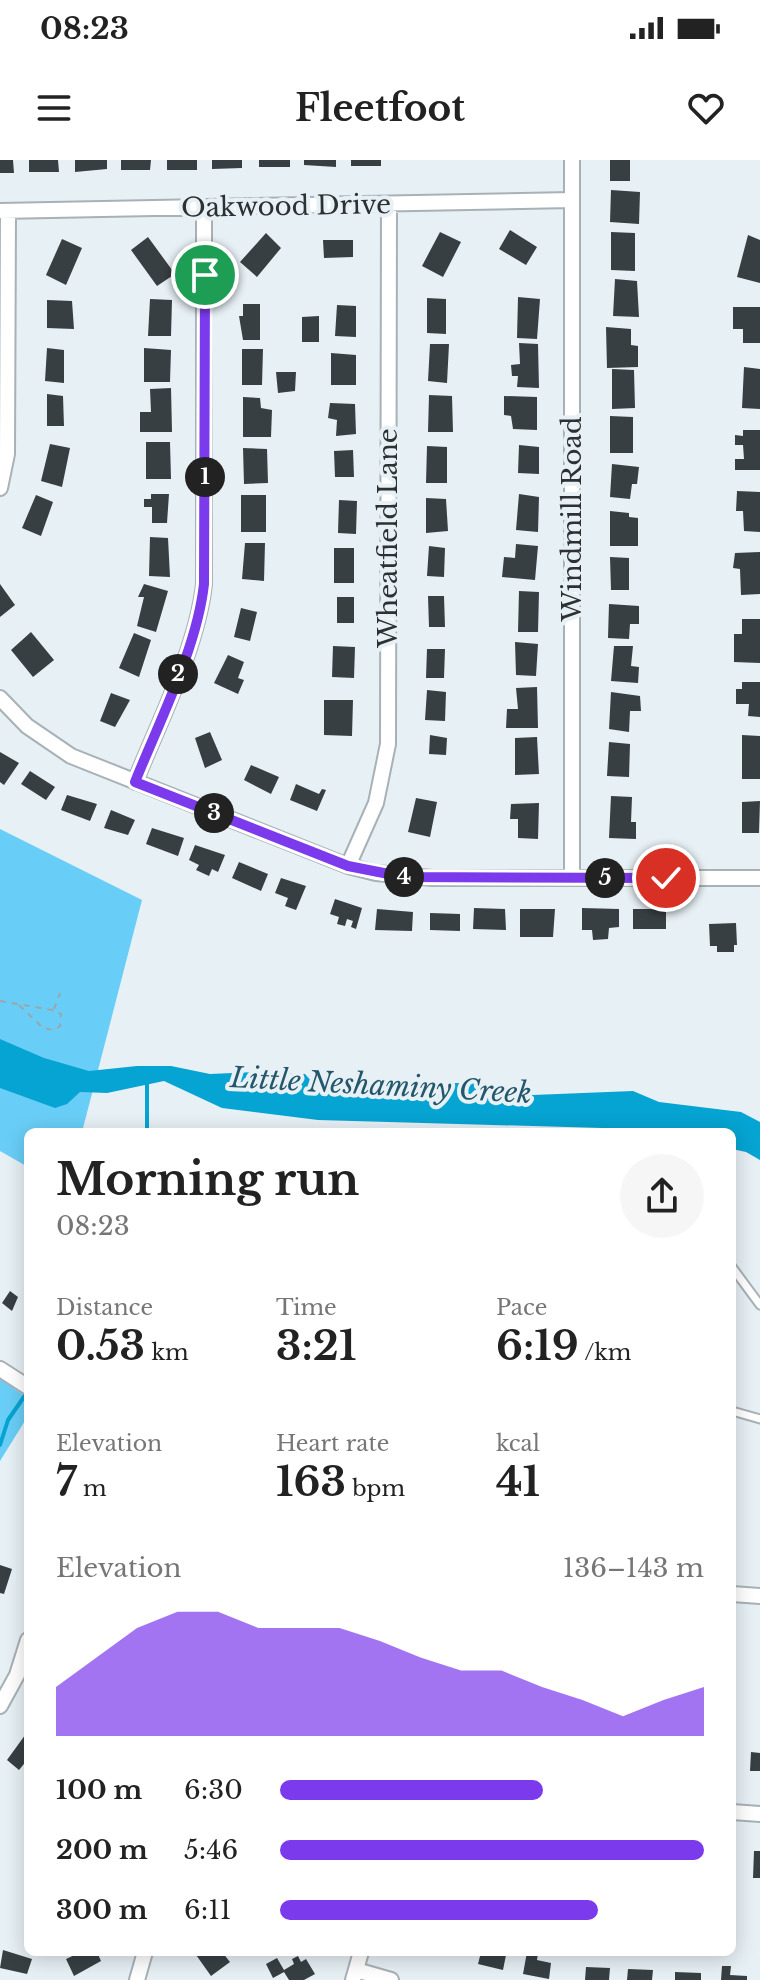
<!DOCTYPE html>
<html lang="en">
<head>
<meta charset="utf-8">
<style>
	body { margin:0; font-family:"Libre Baskerville",serif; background:#f6f6f6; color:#222; height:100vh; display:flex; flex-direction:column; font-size:30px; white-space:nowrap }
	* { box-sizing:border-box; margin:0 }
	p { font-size:26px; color:#767676 }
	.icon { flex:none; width:44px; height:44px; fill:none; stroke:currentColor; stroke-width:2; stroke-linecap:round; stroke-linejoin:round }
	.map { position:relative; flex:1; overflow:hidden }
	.sheet { position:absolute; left:24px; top:968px; width:712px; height:828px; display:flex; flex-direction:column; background:#fff; border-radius:12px; box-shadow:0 4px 20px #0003 }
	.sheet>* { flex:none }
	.pin { position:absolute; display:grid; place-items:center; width:68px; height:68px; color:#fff; margin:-34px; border:4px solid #fff; border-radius:50%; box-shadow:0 2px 8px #0007 }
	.km { position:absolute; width:40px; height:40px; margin:-20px; border-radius:50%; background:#222; color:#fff; font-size:22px; line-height:40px; text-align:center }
	.round { display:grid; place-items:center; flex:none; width:84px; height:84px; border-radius:42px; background:#f6f6f6 }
	.overview { display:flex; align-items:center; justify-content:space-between; height:136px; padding:0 32px }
	h1 { font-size:44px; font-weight:700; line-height:60px }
	.figures { display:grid; grid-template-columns:repeat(3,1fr); gap:12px; height:136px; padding:8px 32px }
	.figures div { display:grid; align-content:center }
	.figures b { font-size:40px; font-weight:700 }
	.figures small { font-size:22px; font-weight:400 }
	.figures p { font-size:22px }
	.chart { height:224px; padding:16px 32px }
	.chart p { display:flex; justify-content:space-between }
	.chart svg { width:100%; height:144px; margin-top:8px; fill:#7c3aed; opacity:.7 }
	ul { padding:0 32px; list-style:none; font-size:26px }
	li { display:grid; grid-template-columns:128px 96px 1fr; align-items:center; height:60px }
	li i { height:20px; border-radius:10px; background:#7c3aed }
	.status { display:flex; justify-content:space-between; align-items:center; height:56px; padding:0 40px; background:#fff; direction:ltr }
	.status svg { height:22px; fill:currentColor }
	header { display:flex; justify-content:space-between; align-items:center; height:104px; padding:0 32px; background:#fff; font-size:36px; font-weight:700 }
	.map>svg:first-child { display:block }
	.green { fill:#69cef7 }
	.water { fill:#06a4d2 }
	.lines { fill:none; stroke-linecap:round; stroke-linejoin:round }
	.stream { stroke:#06a4d2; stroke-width:4 }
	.building { fill:#383f43 }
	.service-casing { stroke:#a8b1b5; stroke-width:11 }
	.minor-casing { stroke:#a8b1b5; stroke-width:18 }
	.path { stroke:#9ea5a8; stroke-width:2; stroke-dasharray:6 6; stroke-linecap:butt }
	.service { stroke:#fff; stroke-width:7 }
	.minor { stroke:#fff; stroke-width:14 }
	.route-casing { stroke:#fff; stroke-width:16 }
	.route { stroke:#7c3aed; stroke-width:10 }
	.labels { text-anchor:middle; stroke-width:8; stroke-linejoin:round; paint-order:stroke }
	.street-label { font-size:26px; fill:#2e3133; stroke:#e7f0f5 }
	.water-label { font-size:28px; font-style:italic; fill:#24576b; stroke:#e7f0f5 }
</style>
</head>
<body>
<div class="status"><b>08:23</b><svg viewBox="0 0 49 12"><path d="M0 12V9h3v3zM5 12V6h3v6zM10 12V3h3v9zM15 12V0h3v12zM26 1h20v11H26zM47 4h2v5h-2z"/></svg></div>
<header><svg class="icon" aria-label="menu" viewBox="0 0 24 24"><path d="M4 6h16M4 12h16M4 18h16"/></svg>Fleetfoot<svg class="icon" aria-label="heart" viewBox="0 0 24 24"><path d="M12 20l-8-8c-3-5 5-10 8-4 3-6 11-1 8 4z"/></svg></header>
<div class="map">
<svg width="760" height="1820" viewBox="0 0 760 1820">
	<rect width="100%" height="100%" fill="#e7f0f5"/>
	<!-- green -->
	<path class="green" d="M0,669L142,740L82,972H28V1007L0,991Z
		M0,1219L28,1238V1256L0,1301Z"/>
	<!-- water -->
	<path class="water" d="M0,879L44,898L89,911L137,906H171L210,914L259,912L305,914L313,923H476L533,935L633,931L659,942L741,952L760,962V1000L746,992L732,989V972H646L602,968L318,960L222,948L164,921L107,933L80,932L67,944L55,948L0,928Z"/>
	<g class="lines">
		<!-- stream -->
		<path class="stream" d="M147,972V918
			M0,1285L8,1260L28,1231"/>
	</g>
	<!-- building -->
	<path class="building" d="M0,0H13L14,13H0Z
		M29,0H58L59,12H29Z
		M75,0H107V9L75,12Z
		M121,0H151L150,10H121Z
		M167,0H197V10H167Z
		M212,0H242V8L212,9Z
		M259,0H290V7H259Z
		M304,0H336V7L304,5Z
		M351,0H381V6H351Z
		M610,0H630V21H610Z
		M611,30L640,32L639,64L610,62Z
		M510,70L537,87L526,105L499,89Z
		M440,72L461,82L443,117L422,106Z
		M611,72L635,73V111L611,110Z
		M266,73L281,88L257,117L240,102Z
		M748,75L760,80V123L737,117Z
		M148,77L175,114L157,126L131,90Z
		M62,79L82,88L66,125L46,115Z
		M323,80H353V97L324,98Z
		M615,119L637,121L639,157L613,156Z
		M518,137L540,139L537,179L517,178Z
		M427,138L446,139V174L427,173Z
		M150,139L172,140L171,176H148Z
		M47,140L72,141L74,169L47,168Z
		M243,144H260V180H243L239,156H243Z
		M337,145L356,146V177L335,176Z
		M733,147H760V183H743V169H733Z
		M319,156V182H302V157Z
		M606,167L631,169V185L638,186V207L607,208Z
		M519,183L538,184L539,228L517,227L518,216H512L511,205L520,204Z
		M430,184H449L447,223L428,221Z
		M47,188L64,190V223L45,221Z
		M144,188L171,190L170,222H144Z
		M242,189H263L262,225H242Z
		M331,193L356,195V225H331Z
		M744,207L760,209V249L742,248Z
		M612,209L634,210L635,248L612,249Z
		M276,212H296L295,231L278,233Z
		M171,228L172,272H140V252H151L150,229Z
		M47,234L63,236L64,266H47Z
		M429,235L452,236L453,272H428Z
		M504,236L537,237V270L513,269L511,256L504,255Z
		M243,237L260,238L261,248L272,250L271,277H243Z
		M330,243L355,244L356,274L336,276L337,260L328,258Z
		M610,256L633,257V293H610Z
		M743,270H760V310H735V299H744L743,285H735V275L743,276Z
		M146,282H170L171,319H146Z
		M50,284L70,288L62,327L41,321Z
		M519,285L539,287V314L518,313Z
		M427,286L447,287V323H426Z
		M243,288L267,289L268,323L244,324Z
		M353,290L354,317H335L334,291Z
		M612,304L639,307L637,324H632L630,339L610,337Z
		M737,331L760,332V372L744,371L743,351H736Z
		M151,334H169L167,363H152V347H144V339H151Z
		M519,334L539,337L538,372L516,370Z
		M36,335L53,342L41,376L22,368Z
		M241,335H266V372H241Z
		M426,338L446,339L448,371L426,373Z
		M339,340L357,341L356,374L338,373Z
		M610,351L629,353V357L638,358V386H610Z
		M150,377L168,378L170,417L149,416Z
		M245,383H265L264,421L242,419Z
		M516,384L538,386L535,420L502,417L504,397L515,398Z
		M429,386L445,388L444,417L427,416Z
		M334,388H354V423H334Z
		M760,392V434L741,435L740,409L733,408L735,393Z
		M610,397L629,398V430H611Z
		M0,424L15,445L0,457Z
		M144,424L168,431L156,472L137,466L144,437H138Z
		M519,431L539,432L538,472H518Z
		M428,436H444L445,467H429Z
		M337,437H354V463H337Z
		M609,444L639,446V464H630L629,479L608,478Z
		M241,448L257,452L250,481L234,477Z
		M742,459H760V503L734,502V474H742Z
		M31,472L54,500L33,517L11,490Z
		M134,473L151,480L139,517L119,508Z
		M515,482L538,484L536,516L516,515Z
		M333,486L355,487L354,518L332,517Z
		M614,486H633L631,506L639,507L638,523L611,521Z
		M427,489H445L444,518H426Z
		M228,495L244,502L238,518L244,520L238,534L214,523Z
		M742,522H760V557L748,556L749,544H736V529H742Z
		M537,527L538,568H506L507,549H518L516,528Z
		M427,530L446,532L445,561L425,560Z
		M611,532L640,536L641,551H630L629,572L609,569Z
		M111,533L130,540L115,567L100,561Z
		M324,540H353L352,576L324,575Z
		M210,572L222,600L205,608L195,578Z
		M430,575L447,578L446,595L429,594Z
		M742,575L760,576V619H742Z
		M537,577L539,614L515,615V578Z
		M609,582L630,584L629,617L607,616Z
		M0,592L19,603L4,625L0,622Z
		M251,605L279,617L271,634L244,620Z
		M30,611L55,627L46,640L21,624Z
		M296,624L319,634L322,629L326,630L317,651L290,640Z
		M67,635L97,644L90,661L61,650Z
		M611,636L632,637L631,662H636V679L609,678Z
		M416,638L437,642L430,677L408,672Z
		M760,641L759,673H742V642Z
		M539,643L538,679L518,678V659H510L511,644Z
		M111,650L135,660L128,675L104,668Z
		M152,668L184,678L178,696L146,684Z
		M195,685L225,695L218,712L212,709L209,716L196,710L199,705L189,700Z
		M239,702L268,714L261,731L232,718Z
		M281,718L306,726L296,750L285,746L288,738L275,733Z
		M335,739L362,748L356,769L351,767L353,761L347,759L345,766L337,764L339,757L330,754Z
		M474,748L505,749L506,770L473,769Z
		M582,748L619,749V767L609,768L608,779L593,780L592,770H582Z
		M377,749L413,752L412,771L375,770Z
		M520,749H555L553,777H520Z
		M633,749H666V769H633Z
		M430,753L460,754V771L430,770Z
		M736,763L737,785H734V792H717V786H710L709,764Z
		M10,1131L18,1137L12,1151L2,1143Z
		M0,1405L12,1409L4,1434L0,1433Z
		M28,1571V1599L19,1610L7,1600Z
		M751,1592L760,1593V1611H750Z
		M754,1691H760V1718H753Z
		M3,1790L32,1799L27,1814L0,1808Z
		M81,1792H97L101,1801L74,1816L66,1799Z
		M194,1792H222L230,1802L211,1816Z
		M481,1792L506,1795L503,1810L478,1804Z
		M527,1792L538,1793L537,1800L551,1803L549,1819L523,1814Z
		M298,1796L301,1802L306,1799L315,1814L304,1820H289L284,1812L273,1818L266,1804L277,1798L284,1810L294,1804L292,1799Z
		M722,1806H731L730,1815L747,1816V1820H721Z
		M586,1807L610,1808L609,1820H585Z
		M628,1809L653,1810L652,1820H627Z
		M675,1812L701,1813V1820H675Z"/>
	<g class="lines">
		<!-- service casing -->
		<g class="service-casing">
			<path id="service" d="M732,1107L760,1145
				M732,1251L760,1259"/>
		</g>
		<!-- minor casing -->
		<g class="minor-casing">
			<path id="minor" d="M0,51L572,40
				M0,328L7,294L8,51
				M0,538L27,566L71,596L348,706L376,713L432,718H760
				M135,622C159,562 197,488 204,424V47
				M348,706L376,643L388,584L389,44
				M572,718V0
				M0,1209L28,1227
				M732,1434L760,1436
				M0,1546L17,1515L28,1480
				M732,1652L760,1654
				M356,1810L391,1820
				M137,1820L145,1792
				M353,1820L361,1792"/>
		</g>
		<!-- path -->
		<path class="path" d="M0,841L52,850L61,854L60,866L54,870L43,868L19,845
			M54,849L60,833"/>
		<!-- service -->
		<use href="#service" class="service"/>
		<!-- minor -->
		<use href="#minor" class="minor"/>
	</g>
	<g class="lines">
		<!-- route casing -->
		<g class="route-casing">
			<path id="route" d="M205,115L204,424C197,488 159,562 135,622L348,706L404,717L666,718"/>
		</g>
		<!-- route -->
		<use href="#route" class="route"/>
	</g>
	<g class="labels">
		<!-- street labels -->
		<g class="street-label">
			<text transform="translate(286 46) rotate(-1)" y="9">Oakwood Drive</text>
			<text transform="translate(572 359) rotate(-90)" y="9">Windmill Road</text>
			<text transform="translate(388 378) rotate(-90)" y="9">Wheatfield Lane</text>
		</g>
		<!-- water labels -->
		<g class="water-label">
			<text transform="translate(381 925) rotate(3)" y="10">Little Neshaminy Creek</text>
		</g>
	</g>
</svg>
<div class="pin" style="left:205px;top:115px;background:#1e9e55"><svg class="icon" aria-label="arrive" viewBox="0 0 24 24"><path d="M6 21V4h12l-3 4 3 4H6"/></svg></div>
<div class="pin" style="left:666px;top:718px;background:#d93025"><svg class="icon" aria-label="check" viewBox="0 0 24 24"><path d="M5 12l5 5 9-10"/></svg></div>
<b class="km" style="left:205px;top:317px">1</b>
<b class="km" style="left:178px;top:514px">2</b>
<b class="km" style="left:214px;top:653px">3</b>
<b class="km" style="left:404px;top:717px">4</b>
<b class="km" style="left:605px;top:718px">5</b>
<section class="sheet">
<div class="overview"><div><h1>Morning run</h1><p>08:23</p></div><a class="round"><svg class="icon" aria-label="share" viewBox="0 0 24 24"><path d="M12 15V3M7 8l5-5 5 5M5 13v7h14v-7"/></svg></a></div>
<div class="figures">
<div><p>Distance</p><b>0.53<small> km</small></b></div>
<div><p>Time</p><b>3:21</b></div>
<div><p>Pace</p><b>6:19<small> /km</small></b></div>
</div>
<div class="figures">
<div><p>Elevation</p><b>7<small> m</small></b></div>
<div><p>Heart rate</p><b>163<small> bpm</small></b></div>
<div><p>kcal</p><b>41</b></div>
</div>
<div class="chart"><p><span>Elevation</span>136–143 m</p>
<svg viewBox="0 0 160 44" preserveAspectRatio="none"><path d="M0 44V29L10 20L20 11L30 6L40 6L50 11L60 11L70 11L80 15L90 20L100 24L110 24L120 29L130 33L140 38L150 33L160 29V44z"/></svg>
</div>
<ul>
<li><b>100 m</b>6:30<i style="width:62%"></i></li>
<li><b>200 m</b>5:46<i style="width:100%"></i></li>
<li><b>300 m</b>6:11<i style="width:75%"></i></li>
</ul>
</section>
</div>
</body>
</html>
